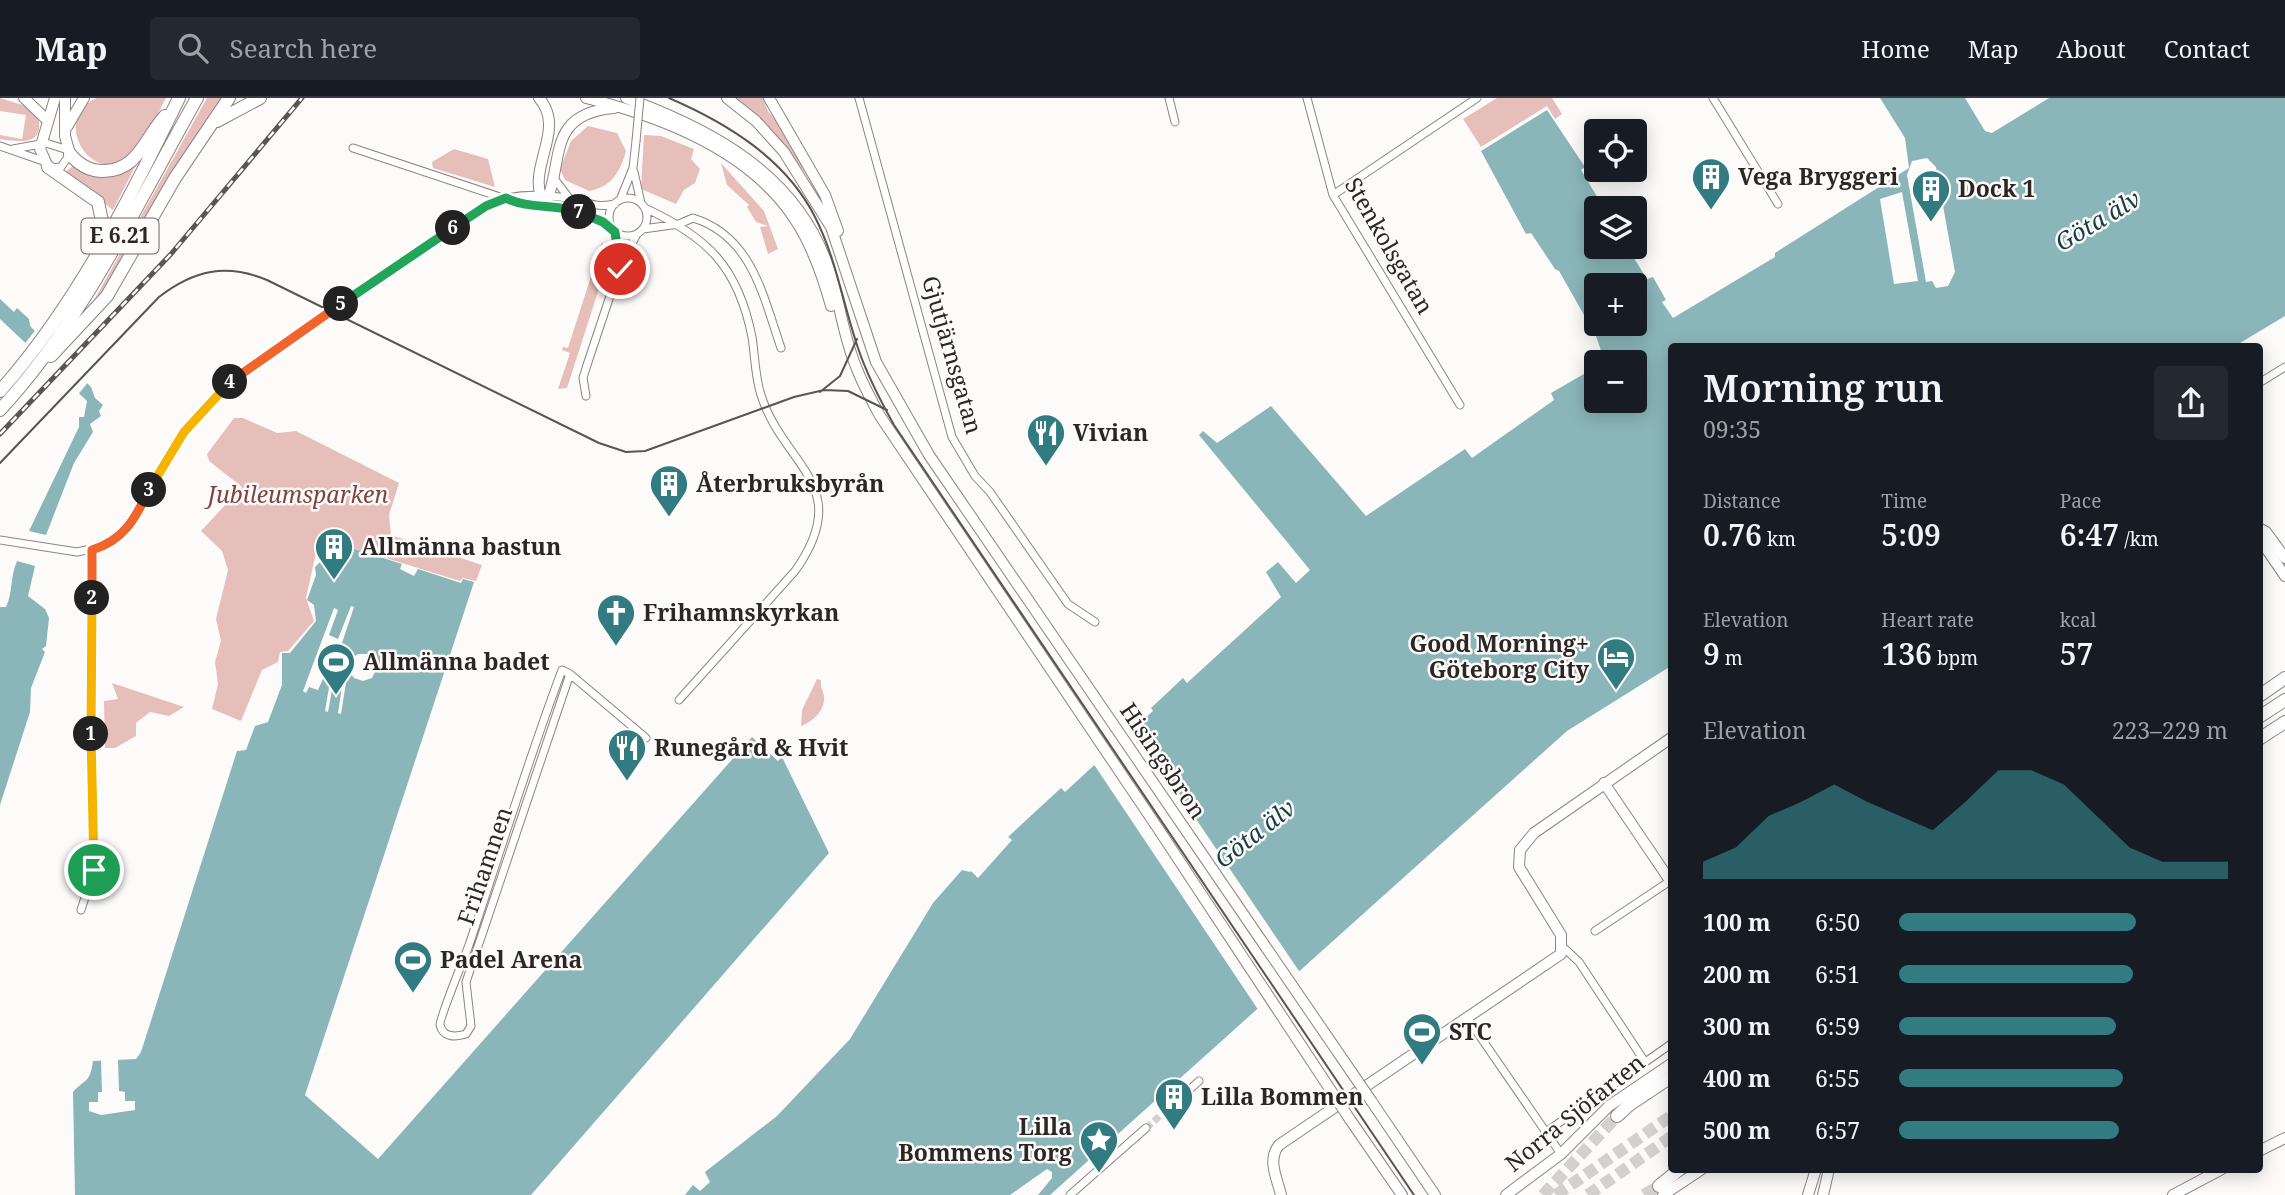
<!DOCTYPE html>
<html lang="en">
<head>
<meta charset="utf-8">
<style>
	body { margin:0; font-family:"Noto Serif",serif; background:#242831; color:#f1f3f6; height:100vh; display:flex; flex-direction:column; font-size:26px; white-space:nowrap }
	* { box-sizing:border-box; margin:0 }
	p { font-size:23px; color:#9ea1a6 }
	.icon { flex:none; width:38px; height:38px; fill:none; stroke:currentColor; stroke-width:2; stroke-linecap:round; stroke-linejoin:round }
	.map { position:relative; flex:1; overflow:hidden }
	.panel { position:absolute; left:1668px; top:245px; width:595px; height:830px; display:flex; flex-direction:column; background:#171b24; border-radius:7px; box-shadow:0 4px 18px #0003 }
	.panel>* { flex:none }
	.tools { position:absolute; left:1584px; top:21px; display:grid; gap:14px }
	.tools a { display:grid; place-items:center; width:63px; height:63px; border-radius:7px; background:#171b24; box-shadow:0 4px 18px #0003; font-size:35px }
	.pin { position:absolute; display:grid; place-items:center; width:60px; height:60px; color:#fff; margin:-30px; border:4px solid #fff; border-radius:50%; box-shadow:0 2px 7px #0007 }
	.km { position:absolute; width:35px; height:35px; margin:-18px; border-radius:50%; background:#222; color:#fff; font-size:19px; line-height:35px; text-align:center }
	.round { display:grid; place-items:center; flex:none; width:74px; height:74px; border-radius:7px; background:#242831 }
	.head { display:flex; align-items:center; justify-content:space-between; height:119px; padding:0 35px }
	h1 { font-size:38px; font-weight:600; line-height:52px }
	.stats { display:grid; grid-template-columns:repeat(3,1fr); gap:10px; height:119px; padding:7px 35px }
	.stats div { display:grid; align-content:center }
	.stats b { font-size:30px; font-weight:600 }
	.stats small { font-size:19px; font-weight:400 }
	.stats p { font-size:19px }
	.chart { height:196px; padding:14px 35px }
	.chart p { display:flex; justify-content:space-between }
	.chart svg { width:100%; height:126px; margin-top:7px; fill:#327b81; opacity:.7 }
	ul { padding:0 35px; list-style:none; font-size:23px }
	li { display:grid; grid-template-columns:112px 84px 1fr; align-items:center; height:52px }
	li i { height:18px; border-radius:9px; background:#327b81 }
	header { display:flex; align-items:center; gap:42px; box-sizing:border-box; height:98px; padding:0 35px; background:#171b24; border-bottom:2px solid #363941 }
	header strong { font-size:33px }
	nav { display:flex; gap:38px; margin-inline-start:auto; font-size:24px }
	.search { width:490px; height:63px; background:#242831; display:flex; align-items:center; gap:18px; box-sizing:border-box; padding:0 24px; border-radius:7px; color:#9ea1a6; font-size:26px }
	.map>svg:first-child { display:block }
	.green { fill:#e6bfbb }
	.water { fill:#8bb6b9; fill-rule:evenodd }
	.pier { fill:#fdfafa }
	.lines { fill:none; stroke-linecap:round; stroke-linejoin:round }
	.street-tunnel { stroke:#d3d0cf; stroke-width:7; stroke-dasharray:7 3.5; stroke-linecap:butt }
	.highway-tunnel { stroke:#d3d0cf; stroke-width:12; stroke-dasharray:12 6; stroke-linecap:butt }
	.street-casing { stroke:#918280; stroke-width:9 }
	.secondary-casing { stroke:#918280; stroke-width:12 }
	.highway-casing { stroke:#918280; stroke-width:14 }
	.street { stroke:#fff; stroke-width:7 }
	.secondary { stroke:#fff; stroke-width:10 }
	.highway { stroke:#fff; stroke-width:12 }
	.tram { stroke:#5a5554; stroke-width:2 }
	.rail-casing { stroke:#5a5554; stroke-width:5 }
	.rail { stroke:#fdfafa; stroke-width:2.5; stroke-dasharray:8; stroke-linecap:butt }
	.street-bridge-casing { stroke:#918280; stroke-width:9; stroke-linecap:butt }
	.secondary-bridge-casing { stroke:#918280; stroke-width:12; stroke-linecap:butt }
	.street-bridge { stroke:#fff; stroke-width:7 }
	.secondary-bridge { stroke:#fff; stroke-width:10 }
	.split-1-casing { stroke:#fff; stroke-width:14 }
	.split-2-casing { stroke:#fff; stroke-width:14 }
	.split-3-casing { stroke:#fff; stroke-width:14 }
	.split-4-casing { stroke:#fff; stroke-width:14 }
	.split-5-casing { stroke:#fff; stroke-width:14 }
	.split-6-casing { stroke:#fff; stroke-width:14 }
	.split-7-casing { stroke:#fff; stroke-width:14 }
	.split-8-casing { stroke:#fff; stroke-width:14 }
	.split-1 { stroke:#f5b400; stroke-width:9 }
	.split-2 { stroke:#f5b400; stroke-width:9 }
	.split-3 { stroke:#f0652b; stroke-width:9 }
	.split-4 { stroke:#f5b400; stroke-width:9 }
	.split-5 { stroke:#f0652b; stroke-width:9 }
	.split-6 { stroke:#22a559; stroke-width:9 }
	.split-7 { stroke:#22a559; stroke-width:9 }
	.split-8 { stroke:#22a559; stroke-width:9 }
	.labels { text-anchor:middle; stroke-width:5; stroke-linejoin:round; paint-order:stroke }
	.shield { fill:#fdfafa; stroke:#6b6665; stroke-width:2 }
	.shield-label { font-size:21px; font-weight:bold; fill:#2c2625 }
	.poi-label { font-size:23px; font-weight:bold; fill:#2c2625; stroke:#fdfafa; text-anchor:start }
	.street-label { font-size:23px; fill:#2c2625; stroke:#fdfafa }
	.park-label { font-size:23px; font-style:italic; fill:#7c4541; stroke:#fdfafa }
	.water-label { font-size:24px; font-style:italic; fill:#163f42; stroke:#fdfafa }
</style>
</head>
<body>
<header>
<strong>Map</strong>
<div class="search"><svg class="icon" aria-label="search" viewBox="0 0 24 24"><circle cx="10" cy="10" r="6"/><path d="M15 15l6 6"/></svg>Search here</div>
<nav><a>Home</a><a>Map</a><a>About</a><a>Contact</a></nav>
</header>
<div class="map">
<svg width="2285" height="1097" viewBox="0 0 2285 1097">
	<rect width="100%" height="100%" fill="#fdfafa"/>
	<!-- green -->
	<path class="green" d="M0,0L29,9L38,18C45,48 21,44 0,41V37L22,41L26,17L0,13Z
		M97,0H166C158,14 145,47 133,57C92,93 49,20 97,0Z
		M207,0H224L108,188L88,213Z
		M736,0H763L768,13L782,30L809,80L782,44Z
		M1497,0H1552L1562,16L1555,21L1547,8L1481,49L1463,21Z
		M588,28L617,35L626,53C620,75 611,89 589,93L565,82L560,71L571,43Z
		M644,37L661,38L694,51L691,61L700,71L695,85L684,92L676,106L641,91Z
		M454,51L488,61L495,89L433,70L432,64Z
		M137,65L113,112L65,74L73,68C98,84 113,79 137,65Z
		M721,65L764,113L778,151L768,156L760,129L768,128L756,124L747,109L749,107L727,87Z
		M602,144L606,152L607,166L567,290L558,291L570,255L562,252L563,249L568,250Z
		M234,320H243L277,335L296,333L399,385L389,417L391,437L482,467L476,483L463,480L460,483L334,444L325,445L316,455L306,500L314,523L288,553L280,554L278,564L262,572L241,623L212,611L218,586L215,564L221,543L216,521L228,472L222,453L201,433L242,389L209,363L207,356Z
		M817,581L821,582C820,587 822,590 823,594C828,610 814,623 801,628L802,612Z
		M112,585L184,609L169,618L150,614L136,625V638L115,650H105L104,603L118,601Z"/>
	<!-- water -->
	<path class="water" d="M1880,0H1965L1985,33L1992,35L2049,0H2285V218L2235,248H1671V568L1567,633L1050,1097H1038L1052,1080V1074L1047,1071L1010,1097H685L693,1087L700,1093L710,1084L705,1074L777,1018L850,941L933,805L962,772L970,774L1061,690L1065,694L1153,613L1151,610L1183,580L1187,585L1281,499L1266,474L1278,464L1296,485L1310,472L1199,337L1203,333L1217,345L1271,308L1366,418L1465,351L1472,360L1554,302L1551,295L1596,269V303H1634V264H1605L1596,238L1559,173L1555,171L1531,135L1526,136L1481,53L1547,12L1585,69L1581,72L1604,110H1596V149H1627L1647,181L1653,179L1666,202L1662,204L1673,220L1775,159V155L1909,70L1905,40ZM1927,60L1936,69L1955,174L1948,188L1936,190L1932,183L1926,184L1907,77L1912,63ZM1902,94L1918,183L1894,186L1880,101ZM1596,187H1634V226H1596Z
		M0,201L14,214L17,210L29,221L30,228L91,289L95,300L103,307L99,313L101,318L90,326L93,334L74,365L46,437L29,433L79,329V319H84L87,303L0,221Z
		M325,448H329L335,455L349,449L402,466L400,471L414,478L418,471L461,485L463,481L474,484L305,997L378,1061L752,639L778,663L782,659L829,755L531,1097H75L73,994C86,980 90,985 93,963L136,961L141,954L237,653L246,652L255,628L268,624L282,587V555H290L316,523L314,507L307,502L316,477L315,469L323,461L318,454Z
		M17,463L35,468L28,498L45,511L49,520L46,548L42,551L45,554L31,590L30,614L0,707V509H6C13,495 10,478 17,463Z"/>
	<!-- pier -->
	<path class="pier" d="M37,230L90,282L76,299L23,248Z
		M351,508L354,509L341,548H338L336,552L351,561L358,556H368L375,563L376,572L372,580L363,583L354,580L348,572L341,616L338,615L343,582L334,581L328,614L325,613L333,566L330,565L318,592L309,589L306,595L303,593L334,510L338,512L329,537L338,541Z
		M1133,628L1301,876L1259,913L1093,665Z
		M1005,736L1012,742L978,780L969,771Z
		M118,961L119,993L125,994V1003H135V1012L101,1017L89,1013V1004H98V994H102L101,962Z"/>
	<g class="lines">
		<!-- street-tunnel -->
		<path class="street-tunnel" d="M1146,1030L1170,1009"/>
		<!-- highway-tunnel -->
		<path class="highway-tunnel" d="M1543,1097L1617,1018
			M1556,1097L1671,1018
			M1588,1097L1671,1039
			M1644,1097L1659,1088"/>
		<!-- street casing -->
		<g class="street-casing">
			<path id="street" d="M859,0L952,339L975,378L990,394L1068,506L1095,524
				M1169,0L1175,24
				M1307,0L1333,97L1460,307
				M1713,0L1778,106
				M0,48L43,63
				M353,50L515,104L572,112L612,129
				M13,51L46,45L68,52
				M52,70L61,69L70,56
				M634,74L641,105
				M553,79L569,100
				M1333,97L1477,0
				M609 119a19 19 0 1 1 38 0a19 19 0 1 1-38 0Z
				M620,102L633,70L636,43
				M645,110C707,139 738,168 752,239C755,258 755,279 761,297C783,368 856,387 795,473L679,602
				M643,131L679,126L693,120C752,138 763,198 781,250
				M616,134L619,171
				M2259,285L2285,269
				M586,298L583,280L587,267L619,171L637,136
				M0,442L77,454L100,449L116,441L136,419L155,380L184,334L224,289L486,108C511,94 544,96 572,101C588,105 598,110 615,106
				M570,576L466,884L471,928L466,936C456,939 443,940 440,927C439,921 465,858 469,847C500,755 528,662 562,572L570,576L646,640
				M81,812L94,771L92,452
				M1595,833L1670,783
				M1563,849L1579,864L1645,964
				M1468,921L1561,1056
				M1170,1009L1199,983
				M1546,1034L1671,946
				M1070,1097L1146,1030"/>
		</g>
		<!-- secondary casing -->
		<g class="secondary-casing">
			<path id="secondary" d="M24,0L47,22
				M65,0V38L70,56
				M539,0C568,33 523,72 545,107
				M586,0C663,19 752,54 796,123C813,149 823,179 831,208
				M626,0C710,31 793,74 826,163C836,189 840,218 848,245C855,271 867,294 880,318L1159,732
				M727,0L756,23L784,54L831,129L876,264L929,357L1263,845
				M769,0L825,97L838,133
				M67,29L84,0
				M48,69L40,51L55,0
				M545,107C565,66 544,16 614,10
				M2259,430L2266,434L2285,460
				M2259,440L2285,478
				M1604,685L1671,784
				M1372,1004L1435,1097
				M1349,1020L1402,1097
				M2259,1053L2285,1040
				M1281,1097C1277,1080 1267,1062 1279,1047L1561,856V837L1519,769L1520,752L1534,735L1671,640
				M1506,1097L1561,1056L1609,1008L1671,966
				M1663,1097L1702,1071
				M1808,1097L1816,1071
				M1823,1097L1829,1071
				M2173,1097L2222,1071"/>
		</g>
		<!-- highway casing -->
		<g class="highway-casing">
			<path id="highway" d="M217,23L260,0
				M70,56C79,67 89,73 103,73C138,73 145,40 165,18
				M48,69L98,104L102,123L95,141
				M51,258L107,198L175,80L229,0
				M0,293C75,209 130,101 179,0
				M0,312C84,221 137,106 197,0
				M2259,598L2285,580
				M2259,619L2285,602
				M2259,641L2285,624
				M1617,1018L1629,1007L1671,979
				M1659,1088L1680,1071"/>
		</g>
		<!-- street -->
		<use href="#street" class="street"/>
		<!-- secondary -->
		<use href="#secondary" class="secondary"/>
		<!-- highway -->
		<use href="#highway" class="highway"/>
		<!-- tram -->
		<path class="tram" d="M669,0C727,25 786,61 815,119C836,160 843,206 858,250C867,277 880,302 894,327L1414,1097
			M820,294L840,278L857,241
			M0,365L159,199C194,172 226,165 267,182L599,345L626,354L645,353L794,299L824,292L848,293L887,312"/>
		<!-- rail casing -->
		<g class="rail-casing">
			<path id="rail" d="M0,336L171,156L302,0"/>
		</g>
		<!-- rail -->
		<use href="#rail" class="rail"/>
		<!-- street-bridge casing -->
		<g class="street-bridge-casing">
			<path id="street-bridge" d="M636,43L640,0"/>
		</g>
		<!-- secondary-bridge casing -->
		<g class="secondary-bridge-casing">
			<path id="secondary-bridge" d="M1159,732L1349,1020
				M1263,845L1372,1004"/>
		</g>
		<!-- street-bridge -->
		<use href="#street-bridge" class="street-bridge"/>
		<!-- secondary-bridge -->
		<use href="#secondary-bridge" class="secondary-bridge"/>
	</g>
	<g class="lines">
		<!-- split-1 casing -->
		<g class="split-1-casing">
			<path id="split-1" d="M91,636L94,772"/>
		</g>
		<!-- split-2 casing -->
		<g class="split-2-casing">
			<path id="split-2" d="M91,636L92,500"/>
		</g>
		<!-- split-3 casing -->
		<g class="split-3-casing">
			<path id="split-3" d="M92,500V452C124,442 135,421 149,392"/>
		</g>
		<!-- split-4 casing -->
		<g class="split-4-casing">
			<path id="split-4" d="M149,392L184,334L230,284"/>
		</g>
		<!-- split-5 casing -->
		<g class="split-5-casing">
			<path id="split-5" d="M230,284L341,206"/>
		</g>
		<!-- split-6 casing -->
		<g class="split-6-casing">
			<path id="split-6" d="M341,206L453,130"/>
		</g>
		<!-- split-7 casing -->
		<g class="split-7-casing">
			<path id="split-7" d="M453,130L486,108L506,100C527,111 556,106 579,114"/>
		</g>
		<!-- split-8 casing -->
		<g class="split-8-casing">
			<path id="split-8" d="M579,114L603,124L615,134L620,171"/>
		</g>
		<!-- split-1 -->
		<use href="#split-1" class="split-1"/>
		<!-- split-2 -->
		<use href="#split-2" class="split-2"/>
		<!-- split-3 -->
		<use href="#split-3" class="split-3"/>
		<!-- split-4 -->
		<use href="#split-4" class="split-4"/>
		<!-- split-5 -->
		<use href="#split-5" class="split-5"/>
		<!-- split-6 -->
		<use href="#split-6" class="split-6"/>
		<!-- split-7 -->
		<use href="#split-7" class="split-7"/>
		<!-- split-8 -->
		<use href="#split-8" class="split-8"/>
	</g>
	<!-- icons -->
	<defs>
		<g id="building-pin" transform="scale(2.0125)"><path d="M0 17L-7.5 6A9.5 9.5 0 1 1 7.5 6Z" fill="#327b81" stroke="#fdfafa"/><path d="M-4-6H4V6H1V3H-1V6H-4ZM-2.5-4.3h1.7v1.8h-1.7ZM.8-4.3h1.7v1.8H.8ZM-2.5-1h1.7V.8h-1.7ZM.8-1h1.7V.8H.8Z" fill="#fff"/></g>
		<g id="restaurant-pin" transform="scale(2.0125)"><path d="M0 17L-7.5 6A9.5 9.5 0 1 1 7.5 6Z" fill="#327b81" stroke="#fdfafa"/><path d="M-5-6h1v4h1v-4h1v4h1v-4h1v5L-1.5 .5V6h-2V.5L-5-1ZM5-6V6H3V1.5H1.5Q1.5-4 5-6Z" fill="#fff"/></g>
		<g id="church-pin" transform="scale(2.0125)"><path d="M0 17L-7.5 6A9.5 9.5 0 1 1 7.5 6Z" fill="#327b81" stroke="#fdfafa"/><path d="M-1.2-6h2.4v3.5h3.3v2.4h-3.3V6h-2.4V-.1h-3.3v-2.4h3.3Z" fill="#fff"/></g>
		<g id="hotel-pin" transform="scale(2.0125)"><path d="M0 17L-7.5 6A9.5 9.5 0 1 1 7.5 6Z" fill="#327b81" stroke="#fdfafa"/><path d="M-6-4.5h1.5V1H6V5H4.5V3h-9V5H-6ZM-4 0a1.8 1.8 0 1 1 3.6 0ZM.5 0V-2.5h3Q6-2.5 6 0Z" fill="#fff"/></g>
		<g id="stadium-pin" transform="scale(2.0125)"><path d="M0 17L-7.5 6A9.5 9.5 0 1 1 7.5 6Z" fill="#327b81" stroke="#fdfafa"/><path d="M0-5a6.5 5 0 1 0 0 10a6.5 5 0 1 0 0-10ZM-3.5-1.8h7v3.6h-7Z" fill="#fff"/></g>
		<g id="sight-pin" transform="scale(2.0125)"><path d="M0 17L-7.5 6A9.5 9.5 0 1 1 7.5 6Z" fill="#327b81" stroke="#fdfafa"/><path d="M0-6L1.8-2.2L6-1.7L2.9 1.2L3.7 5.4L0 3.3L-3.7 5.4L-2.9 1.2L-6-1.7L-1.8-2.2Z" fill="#fff"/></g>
	</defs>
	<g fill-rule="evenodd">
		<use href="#building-pin" x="1711" y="79"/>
		<use href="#building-pin" x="1931" y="91"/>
		<use href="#restaurant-pin" x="1046" y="335"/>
		<use href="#building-pin" x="669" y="386"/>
		<use href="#building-pin" x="334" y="449"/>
		<use href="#church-pin" x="616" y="515"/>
		<use href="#hotel-pin" x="1616" y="559"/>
		<use href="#stadium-pin" x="336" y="564"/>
		<use href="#restaurant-pin" x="627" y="650"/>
		<use href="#stadium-pin" x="413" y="862"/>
		<use href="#stadium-pin" x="1422" y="934"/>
		<use href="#building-pin" x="1174" y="999"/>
		<use href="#sight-pin" x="1099" y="1042"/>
	</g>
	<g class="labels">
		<!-- shield labels -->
		<rect class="shield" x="81.5" y="120.5" width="77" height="35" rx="5"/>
		<g class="shield-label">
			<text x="120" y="145">E 6.21</text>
		</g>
		<!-- poi labels -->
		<g class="poi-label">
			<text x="1738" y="87">Vega Bryggeri</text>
			<text x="1958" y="99">Dock 1</text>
			<text x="1073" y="343">Vivian</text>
			<text x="696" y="394">Återbruksbyrån</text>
			<text x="361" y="457">Allmänna bastun</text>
			<text x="643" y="523">Frihamnskyrkan</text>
			<text x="1589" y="554" text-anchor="end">Good Morning+<tspan x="1589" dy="26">Göteborg City</tspan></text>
			<text x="363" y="572">Allmänna badet</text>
			<text x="654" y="658">Runegård &amp; Hvit</text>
			<text x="440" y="870">Padel Arena</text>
			<text x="1449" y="942">STC</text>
			<text x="1201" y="1007">Lilla Bommen</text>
			<text x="1072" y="1037" text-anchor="end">Lilla<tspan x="1072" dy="26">Bommens Torg</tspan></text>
		</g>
		<!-- street labels -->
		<g class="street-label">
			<text transform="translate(1389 148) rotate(60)" y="8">Stenkolsgatan</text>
			<text transform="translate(952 257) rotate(74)" y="8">Gjutjärnsgatan</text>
			<text transform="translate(1163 663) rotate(56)" y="8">Hisingsbron</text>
			<text transform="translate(485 768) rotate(-71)" y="8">Frihamnen</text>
			<text transform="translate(1575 1015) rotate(-39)" y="8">Norra Sjöfarten</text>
		</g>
		<!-- park labels -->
		<g class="park-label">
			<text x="298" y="405">Jubileumsparken</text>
		</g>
		<!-- water labels -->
		<g class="water-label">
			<text transform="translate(2098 123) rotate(-31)" y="8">Göta älv</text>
			<text transform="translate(1255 736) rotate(-38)" y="8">Göta älv</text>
		</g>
	</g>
</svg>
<div class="tools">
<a><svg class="icon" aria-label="locate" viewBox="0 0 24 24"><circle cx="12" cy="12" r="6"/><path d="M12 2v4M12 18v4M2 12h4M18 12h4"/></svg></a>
<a><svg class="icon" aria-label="layers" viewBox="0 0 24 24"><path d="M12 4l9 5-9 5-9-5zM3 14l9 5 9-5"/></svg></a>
<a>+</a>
<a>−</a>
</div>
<div class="pin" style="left:94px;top:772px;background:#1e9e55"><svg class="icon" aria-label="arrive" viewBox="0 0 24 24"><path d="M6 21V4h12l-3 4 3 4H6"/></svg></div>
<div class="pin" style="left:620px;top:171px;background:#d93025"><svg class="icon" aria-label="check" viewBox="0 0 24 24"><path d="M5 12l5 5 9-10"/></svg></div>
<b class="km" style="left:91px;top:636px">1</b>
<b class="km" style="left:92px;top:500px">2</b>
<b class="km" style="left:149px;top:392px">3</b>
<b class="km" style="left:230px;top:284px">4</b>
<b class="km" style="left:341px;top:206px">5</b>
<b class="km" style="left:453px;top:130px">6</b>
<b class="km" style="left:579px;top:114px">7</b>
<section class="panel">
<div class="head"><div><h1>Morning run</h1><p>09:35</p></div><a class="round"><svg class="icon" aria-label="share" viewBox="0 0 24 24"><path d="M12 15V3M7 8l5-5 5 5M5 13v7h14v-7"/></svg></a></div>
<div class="stats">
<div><p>Distance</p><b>0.76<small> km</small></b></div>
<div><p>Time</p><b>5:09</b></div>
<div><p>Pace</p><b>6:47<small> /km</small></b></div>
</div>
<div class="stats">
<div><p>Elevation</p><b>9<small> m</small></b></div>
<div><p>Heart rate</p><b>136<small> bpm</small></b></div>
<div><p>kcal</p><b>57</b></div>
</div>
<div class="chart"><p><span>Elevation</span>223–229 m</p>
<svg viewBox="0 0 160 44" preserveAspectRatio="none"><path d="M0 44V38L10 33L20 22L30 17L40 11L50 17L60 22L70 27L80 17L90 6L100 6L110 11L120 22L130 33L140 38L150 38L160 38V44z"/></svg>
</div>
<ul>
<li><b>100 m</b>6:50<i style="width:72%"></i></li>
<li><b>200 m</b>6:51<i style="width:71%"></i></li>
<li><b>300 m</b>6:59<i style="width:66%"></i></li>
<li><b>400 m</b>6:55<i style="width:68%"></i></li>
<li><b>500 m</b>6:57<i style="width:67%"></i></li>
</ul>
</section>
</div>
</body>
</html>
